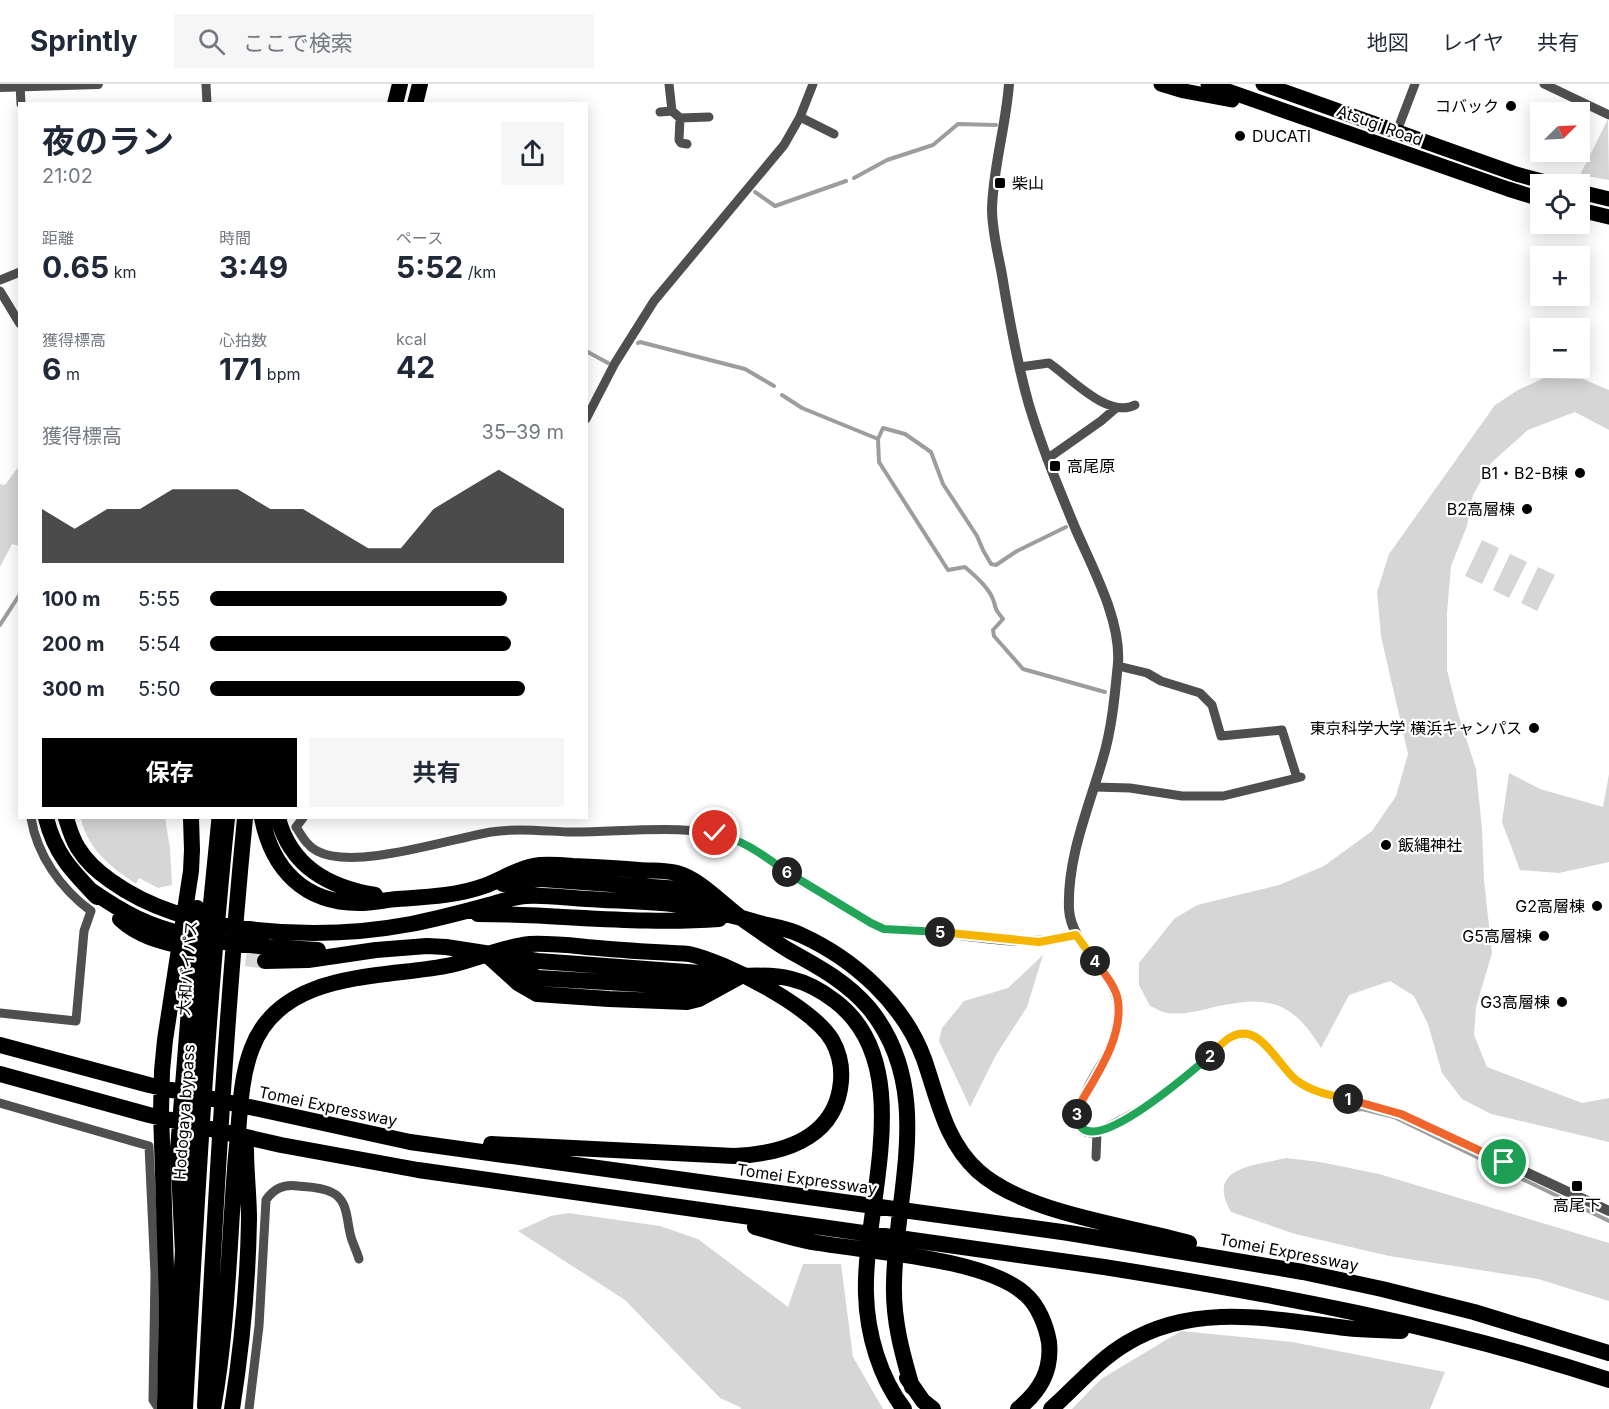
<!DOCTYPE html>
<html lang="ja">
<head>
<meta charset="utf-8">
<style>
	body { margin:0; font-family:Inter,"Noto Sans JP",sans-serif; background:#f6f6f7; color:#1f2937; height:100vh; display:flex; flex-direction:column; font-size:22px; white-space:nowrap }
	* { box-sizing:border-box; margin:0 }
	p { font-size:20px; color:#747a83 }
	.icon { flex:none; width:33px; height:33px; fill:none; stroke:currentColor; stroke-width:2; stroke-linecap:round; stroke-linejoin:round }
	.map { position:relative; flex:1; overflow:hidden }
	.sheet { position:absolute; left:18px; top:18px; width:570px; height:717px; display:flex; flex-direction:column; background:#fff; border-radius:0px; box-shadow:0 3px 15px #0003 }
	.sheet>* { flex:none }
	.needle { width:39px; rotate:66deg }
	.fabs { position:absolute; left:1530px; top:18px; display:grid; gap:12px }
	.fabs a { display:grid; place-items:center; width:60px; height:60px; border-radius:0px; background:#fff; box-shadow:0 3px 15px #0003; font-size:30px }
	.pin { position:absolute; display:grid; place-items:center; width:51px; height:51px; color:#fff; margin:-26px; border:3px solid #fff; border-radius:50%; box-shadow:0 2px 6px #0007 }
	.km { position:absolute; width:30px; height:30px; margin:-15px; border-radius:50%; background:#222; color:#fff; font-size:16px; line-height:30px; text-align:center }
	.round { display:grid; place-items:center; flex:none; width:63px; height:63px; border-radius:0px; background:#f6f6f7 }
	.overview { display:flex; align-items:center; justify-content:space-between; height:102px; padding:0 24px }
	h1 { font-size:33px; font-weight:700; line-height:45px }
	.figures { display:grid; grid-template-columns:repeat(3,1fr); gap:9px; height:102px; padding:6px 24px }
	.figures div { display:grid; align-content:center }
	.figures b { font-size:30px; font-weight:700 }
	.figures small { font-size:16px; font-weight:400 }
	.figures p { font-size:16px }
	.chart { height:168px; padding:12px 24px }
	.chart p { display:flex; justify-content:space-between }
	.chart svg { width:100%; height:108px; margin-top:6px; fill:#000; opacity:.7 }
	.primary-button { display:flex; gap:12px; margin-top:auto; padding:12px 24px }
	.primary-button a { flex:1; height:69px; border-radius:0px; background:#000; color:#fff; font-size:24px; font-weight:700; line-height:69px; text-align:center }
	.primary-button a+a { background:#f6f6f7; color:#1f2937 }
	ul { padding:0 24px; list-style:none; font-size:20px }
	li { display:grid; grid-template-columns:96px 72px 1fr; align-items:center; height:45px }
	li i { height:15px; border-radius:8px; background:#000 }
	header { display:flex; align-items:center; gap:36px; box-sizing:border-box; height:84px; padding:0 30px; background:#fff; border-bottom:2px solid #e0e1e3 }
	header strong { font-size:28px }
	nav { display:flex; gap:33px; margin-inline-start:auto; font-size:21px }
	.search { width:420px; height:54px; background:#f6f6f7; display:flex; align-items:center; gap:15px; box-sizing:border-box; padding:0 21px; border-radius:0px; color:#747a83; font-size:22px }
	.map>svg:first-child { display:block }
	.green { fill:#d6d6d6 }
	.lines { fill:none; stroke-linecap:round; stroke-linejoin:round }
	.stream { stroke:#9d9d9d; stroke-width:4 }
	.motorway-tunnel { stroke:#d9d9d9; stroke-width:16; stroke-dasharray:16 8; stroke-linecap:butt }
	.minor { stroke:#4f4f4f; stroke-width:9 }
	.tertiary { stroke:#4f4f4f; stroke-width:10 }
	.trunk { stroke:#000; stroke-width:15 }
	.motorway { stroke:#000; stroke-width:16 }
	.split-1-casing { stroke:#fff; stroke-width:12 }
	.split-2-casing { stroke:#fff; stroke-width:12 }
	.split-3-casing { stroke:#fff; stroke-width:12 }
	.split-4-casing { stroke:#fff; stroke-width:12 }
	.split-5-casing { stroke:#fff; stroke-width:12 }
	.split-6-casing { stroke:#fff; stroke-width:12 }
	.split-7-casing { stroke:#fff; stroke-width:12 }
	.split-1 { stroke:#f0652b; stroke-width:8 }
	.split-2 { stroke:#f5b400; stroke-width:8 }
	.split-3 { stroke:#22a559; stroke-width:8 }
	.split-4 { stroke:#f0652b; stroke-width:8 }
	.split-5 { stroke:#f5b400; stroke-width:8 }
	.split-6 { stroke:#22a559; stroke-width:8 }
	.split-7 { stroke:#22a559; stroke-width:8 }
	.poi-dot { fill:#000; stroke:#fff; stroke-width:2 }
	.labels { text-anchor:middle; stroke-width:4.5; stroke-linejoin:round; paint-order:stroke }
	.poi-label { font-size:16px; fill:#000; stroke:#fff; text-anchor:end }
	.street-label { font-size:16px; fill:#000; stroke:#fff }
</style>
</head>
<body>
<header>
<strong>Sprintly</strong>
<div class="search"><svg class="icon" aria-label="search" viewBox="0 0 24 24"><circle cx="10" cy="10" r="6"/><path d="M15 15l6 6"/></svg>ここで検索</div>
<nav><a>地図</a><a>レイヤ</a><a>共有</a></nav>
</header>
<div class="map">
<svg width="1609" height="1325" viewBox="0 0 1609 1325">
	<rect width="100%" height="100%" fill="#fff"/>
	<!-- green -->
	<path class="green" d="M1608,35L1609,96L1580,91Z
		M1544,294L1583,295L1609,306V346L1575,328L1528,346L1491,379L1473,411L1467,442L1451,482L1447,529V586L1457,626L1476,685L1482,745L1484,796L1492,869L1476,923L1474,951L1487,983L1582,1019L1609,1014V1058L1491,1030L1462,1015L1442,989L1428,940L1414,912L1390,897L1349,911L1321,964C1291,915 1267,912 1214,923C1199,927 1183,931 1167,929C1161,928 1155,924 1150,922L1139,901V879L1174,835L1197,821L1279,801L1324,782L1372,747L1396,712L1408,670L1381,552L1377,508L1389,470L1495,321L1518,306Z
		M19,382V462L12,460L0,483V400L5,401Z
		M1482,456L1499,464L1482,500L1465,492Z
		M1510,470L1527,478L1509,514L1493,506Z
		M1538,483L1555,491L1537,527L1521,519Z
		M1509,689L1540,705L1603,723L1609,690V778L1559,789L1520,786L1502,738Z
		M81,734H165L170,764L172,801L158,804L139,794L136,800C111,783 87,765 81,734Z
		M1043,871L1027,923L996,971L970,1023L939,957L942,944L964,917L1008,904Z
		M1286,1074L1320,1078L1379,1090L1609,1159V1217L1538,1195L1389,1172L1295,1150L1231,1128C1205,1083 1254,1082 1286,1074Z
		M568,1129L660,1142L698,1155L788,1223L803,1180H841L853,1273L883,1325H741L740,1323L720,1314L625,1216L518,1147L551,1132Z
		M1181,1247L1292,1258L1445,1288L1430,1325H1072L1101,1295Z"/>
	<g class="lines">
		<!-- stream -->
		<path class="stream" d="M854,94L887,76L933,61L958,40L996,41
			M755,108L775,122L846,97
			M638,259L640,258L745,285L774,302
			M586,267L608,279
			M782,311L802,324L878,355
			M1066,443L1017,467L996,481L991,480L983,466L977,452L943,400L931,368L905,350L883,344L878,355L879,378L948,486L965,483C975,492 990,504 994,518C996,527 997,527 1003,535L993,546L994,552L1023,585L1105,608
			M0,541L20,510
			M1349,1027L1362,1025L1394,1033L1609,1137"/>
		<!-- motorway-tunnel -->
		<path class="motorway-tunnel" d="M246,874L265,877"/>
		<!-- minor -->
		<path class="minor" d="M20,0L21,20
			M206,0L207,20
			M669,0L672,27L680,34L679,56L681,59L687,60
			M1544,0L1609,31
			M660,28L672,27
			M800,33L834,50
			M680,34L709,33
			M1397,47L1415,0
			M0,196L20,188
			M0,207L20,240
			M1020,283L1049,279C1071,294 1108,335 1135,321
			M586,335L615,279L654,217L784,61L800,33L813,0
			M1047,375L1101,337L1116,324
			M1118,582L1147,589L1161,597L1200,609L1212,621L1221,652L1282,646L1297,694
			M1094,703L1130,704L1182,712H1223L1301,693
			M303,734L296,743C302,752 307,762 317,767C354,787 449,755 491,748C516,744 542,747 568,748C619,749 688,738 735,755C754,762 769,775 785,787C804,801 826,813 847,825C863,835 877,845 897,845
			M0,929L76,937L84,847L91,827C61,805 37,771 31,734
			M0,1019L149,1062L155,1190L153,1316L159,1325
			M1096,1073L1097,1048
			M249,1325L259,1242L266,1116C274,1104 284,1100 298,1102C308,1103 321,1103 331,1108C349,1116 346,1136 351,1153C353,1160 357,1168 359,1175"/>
		<!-- tertiary -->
		<path class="tertiary" d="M1009,0C1006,42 993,83 992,125C992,147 998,169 1002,191C1009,234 1017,279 1029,321C1042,364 1059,405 1076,446C1093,485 1121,536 1118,579C1115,610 1112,644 1103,674C1089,723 1067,773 1069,825C1071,865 1121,888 1118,930C1117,941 1115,955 1110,966C1102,981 1066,1031 1082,1045C1092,1054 1107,1044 1116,1039C1142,1026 1166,1009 1189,990C1202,979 1220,957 1234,952C1263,942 1278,983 1297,996C1322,1016 1370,1019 1401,1030L1609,1127
			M0,3L98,0
			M897,845C956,846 1018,867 1076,851"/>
		<!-- trunk -->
		<path class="trunk" d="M1161,0L1184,7L1232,16
			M1208,0L1508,105L1540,115
			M1263,0L1516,90L1553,100
			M1580,108L1609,115
			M1580,126L1609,133
			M186,1116L205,875L219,734
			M173,1325L183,1158"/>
		<!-- motorway -->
		<path class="motorway" d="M395,20L400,0
			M415,20L420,0
			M46,734C55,770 72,787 97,813
			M66,734C69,744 72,755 78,764C86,777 98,788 111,797C189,853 320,857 411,840C437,835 463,828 489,821C501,818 515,812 527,812C547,811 567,814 587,815C617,817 649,817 679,821C707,825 736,832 763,840C776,843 789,845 801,851C854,875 904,920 924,975C938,1015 945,1057 978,1087C1026,1130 1127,1141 1189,1159
			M262,734C272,785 304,819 359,819C372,819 385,816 397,815C426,813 456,812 484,802C503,795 520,783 540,781C551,780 562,781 573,782C595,783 617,784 639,786C651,787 665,786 677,789C700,795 724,822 744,836C759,846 774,858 790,867C819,883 847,898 869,924C936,1006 895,1107 894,1200C893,1236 902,1269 912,1303
			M278,734C291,783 329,803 375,811
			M503,800L541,795L680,805L708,817
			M89,805C125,830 148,842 190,852
			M478,830C558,830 639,841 719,835
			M120,835C139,853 163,858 189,864
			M224,858L268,863L318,866
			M485,869L518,899L537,910L609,915L687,918L699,915L741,892
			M265,877L308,876L376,866L427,862L446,863L538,877L741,892C779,890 804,893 835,917C920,981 863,1121 866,1210C867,1250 880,1294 904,1325
			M504,879L538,894L691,903L720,897
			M0,961L149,1001L410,1058L1069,1149L1303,1188L1382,1205L1474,1228L1609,1269
			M0,990L149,1031L281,1061L418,1086L1104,1183C1274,1210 1445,1242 1609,1296
			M755,1143C774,1148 793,1155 812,1158C867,1168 984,1173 1025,1210C1038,1221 1046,1241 1049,1258C1052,1287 1040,1307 1018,1325
			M183,1169L178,1065L197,824
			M907,1294L923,1317L933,1325
			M205,1322C215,1126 226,929 245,734
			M165,1325L167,1215L161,1028L162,987L165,956L191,787L192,766L191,734
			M185,1325C196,1127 207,930 227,734
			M213,1325C228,1242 229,1156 236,1072C240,1037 239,997 252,964C282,885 384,895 451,881C477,875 502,863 530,860C552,859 575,862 598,864C628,867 658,868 689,870C726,878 812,923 832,956C840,970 843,988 840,1005C831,1057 779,1070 734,1072L491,1060
			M232,1325C242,1262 248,1199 249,1135C249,1112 246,1089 246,1065
			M1051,1325C1076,1303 1098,1276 1127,1259C1195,1218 1271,1235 1346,1244C1364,1246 1382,1246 1401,1247"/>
	</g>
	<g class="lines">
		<!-- split-1 casing -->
		<g class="split-1-casing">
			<path id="split-1" d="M1348,1015L1401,1030L1504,1078"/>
		</g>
		<!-- split-2 casing -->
		<g class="split-2-casing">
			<path id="split-2" d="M1210,972C1216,966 1223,957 1231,953C1260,937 1278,982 1296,996C1312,1008 1329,1011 1348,1015"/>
		</g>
		<!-- split-3 casing -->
		<g class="split-3-casing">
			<path id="split-3" d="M1077,1030C1079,1088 1194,985 1210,972"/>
		</g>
		<!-- split-4 casing -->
		<g class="split-4-casing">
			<path id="split-4" d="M1077,1030L1080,1020C1097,990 1123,954 1118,917C1116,902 1103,888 1095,877"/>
		</g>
		<!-- split-5 casing -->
		<g class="split-5-casing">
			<path id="split-5" d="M940,848L1039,858L1076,851L1095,877"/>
		</g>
		<!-- split-6 casing -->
		<g class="split-6-casing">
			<path id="split-6" d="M787,788L871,839L884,845L940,848"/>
		</g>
		<!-- split-7 casing -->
		<g class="split-7-casing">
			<path id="split-7" d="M715,749C747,758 760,769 787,788"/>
		</g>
		<!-- split-1 -->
		<use href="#split-1" class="split-1"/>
		<!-- split-2 -->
		<use href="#split-2" class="split-2"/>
		<!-- split-3 -->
		<use href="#split-3" class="split-3"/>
		<!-- split-4 -->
		<use href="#split-4" class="split-4"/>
		<!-- split-5 -->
		<use href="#split-5" class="split-5"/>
		<!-- split-6 -->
		<use href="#split-6" class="split-6"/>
		<!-- split-7 -->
		<use href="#split-7" class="split-7"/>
	</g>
	<!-- markers -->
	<g class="poi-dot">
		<circle cx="1511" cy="22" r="6"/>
		<circle cx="1240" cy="52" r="6"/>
		<rect x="994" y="93" width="12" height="12" rx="3"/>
		<rect x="1049" y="376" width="12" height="12" rx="3"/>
		<circle cx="1580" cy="389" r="6"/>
		<circle cx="1527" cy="425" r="6"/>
		<circle cx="1534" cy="644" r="6"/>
		<circle cx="1386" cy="761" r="6"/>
		<circle cx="1597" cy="822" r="6"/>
		<circle cx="1544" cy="852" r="6"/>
		<circle cx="1562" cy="918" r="6"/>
		<rect x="1571" y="1096" width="12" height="12" rx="3"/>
	</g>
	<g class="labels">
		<!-- poi labels -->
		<g class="poi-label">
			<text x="1499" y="28">コバック</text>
			<text x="1252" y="58" text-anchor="start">DUCATI</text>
			<text x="1012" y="105" text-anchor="start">柴山</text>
			<text x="1067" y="388" text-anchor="start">高尾原</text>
			<text x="1568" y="395">B1・B2-B棟</text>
			<text x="1515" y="431">B2高層棟</text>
			<text x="1522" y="650">東京科学大学 横浜キャンパス</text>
			<text x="1398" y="767" text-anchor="start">飯縄神社</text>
			<text x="1585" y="828">G2高層棟</text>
			<text x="1532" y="858">G5高層棟</text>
			<text x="1550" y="924">G3高層棟</text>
			<text x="1577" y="1127" text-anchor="middle">高尾下</text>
		</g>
		<!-- street labels -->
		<g class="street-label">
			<text transform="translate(1380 41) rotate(20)" y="6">Atsugi Road</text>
			<text transform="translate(187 884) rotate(-85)" y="6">大和バイパス</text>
			<text transform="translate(328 1022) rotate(12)" y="6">Tomei Expressway</text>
			<text transform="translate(184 1028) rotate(-86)" y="6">Hodogaya bypass</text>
			<text transform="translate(807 1095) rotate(8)" y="6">Tomei Expressway</text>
			<text transform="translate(1289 1168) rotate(11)" y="6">Tomei Expressway</text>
		</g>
	</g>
</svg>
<div class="fabs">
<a><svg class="needle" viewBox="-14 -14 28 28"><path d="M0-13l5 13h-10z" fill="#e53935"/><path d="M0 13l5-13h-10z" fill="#747a83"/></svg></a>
<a><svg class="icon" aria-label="locate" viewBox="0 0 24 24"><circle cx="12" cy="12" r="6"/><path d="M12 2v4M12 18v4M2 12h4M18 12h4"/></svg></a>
<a>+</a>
<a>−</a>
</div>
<div class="pin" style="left:1504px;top:1078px;background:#1e9e55"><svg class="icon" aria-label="arrive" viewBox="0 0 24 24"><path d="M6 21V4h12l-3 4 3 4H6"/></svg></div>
<div class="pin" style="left:715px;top:749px;background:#d93025"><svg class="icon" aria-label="check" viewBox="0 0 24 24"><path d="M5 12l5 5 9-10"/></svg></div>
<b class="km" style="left:1348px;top:1015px">1</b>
<b class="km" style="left:1210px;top:972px">2</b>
<b class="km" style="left:1077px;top:1030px">3</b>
<b class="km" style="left:1095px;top:877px">4</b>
<b class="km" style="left:940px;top:848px">5</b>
<b class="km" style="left:787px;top:788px">6</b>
<section class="sheet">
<div class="overview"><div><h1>夜のラン</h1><p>21:02</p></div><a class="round"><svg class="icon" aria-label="share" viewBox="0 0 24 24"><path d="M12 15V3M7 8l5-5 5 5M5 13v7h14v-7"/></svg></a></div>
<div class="figures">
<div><p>距離</p><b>0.65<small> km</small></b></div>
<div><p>時間</p><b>3:49</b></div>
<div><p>ペース</p><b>5:52<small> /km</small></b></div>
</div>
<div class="figures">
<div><p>獲得標高</p><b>6<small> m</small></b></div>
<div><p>心拍数</p><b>171<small> bpm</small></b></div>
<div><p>kcal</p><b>42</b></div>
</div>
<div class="chart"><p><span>獲得標高</span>35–39 m</p>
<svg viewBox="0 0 160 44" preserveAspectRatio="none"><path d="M0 44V22L10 30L20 22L30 22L40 14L50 14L60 14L70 22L80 22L90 30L100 38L110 38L120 22L130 14L140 6L150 14L160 22V44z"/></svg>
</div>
<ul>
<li><b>100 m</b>5:55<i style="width:84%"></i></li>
<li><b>200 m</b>5:54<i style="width:85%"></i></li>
<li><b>300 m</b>5:50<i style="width:89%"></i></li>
</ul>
<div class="primary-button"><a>保存</a><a>共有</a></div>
</section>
</div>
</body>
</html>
